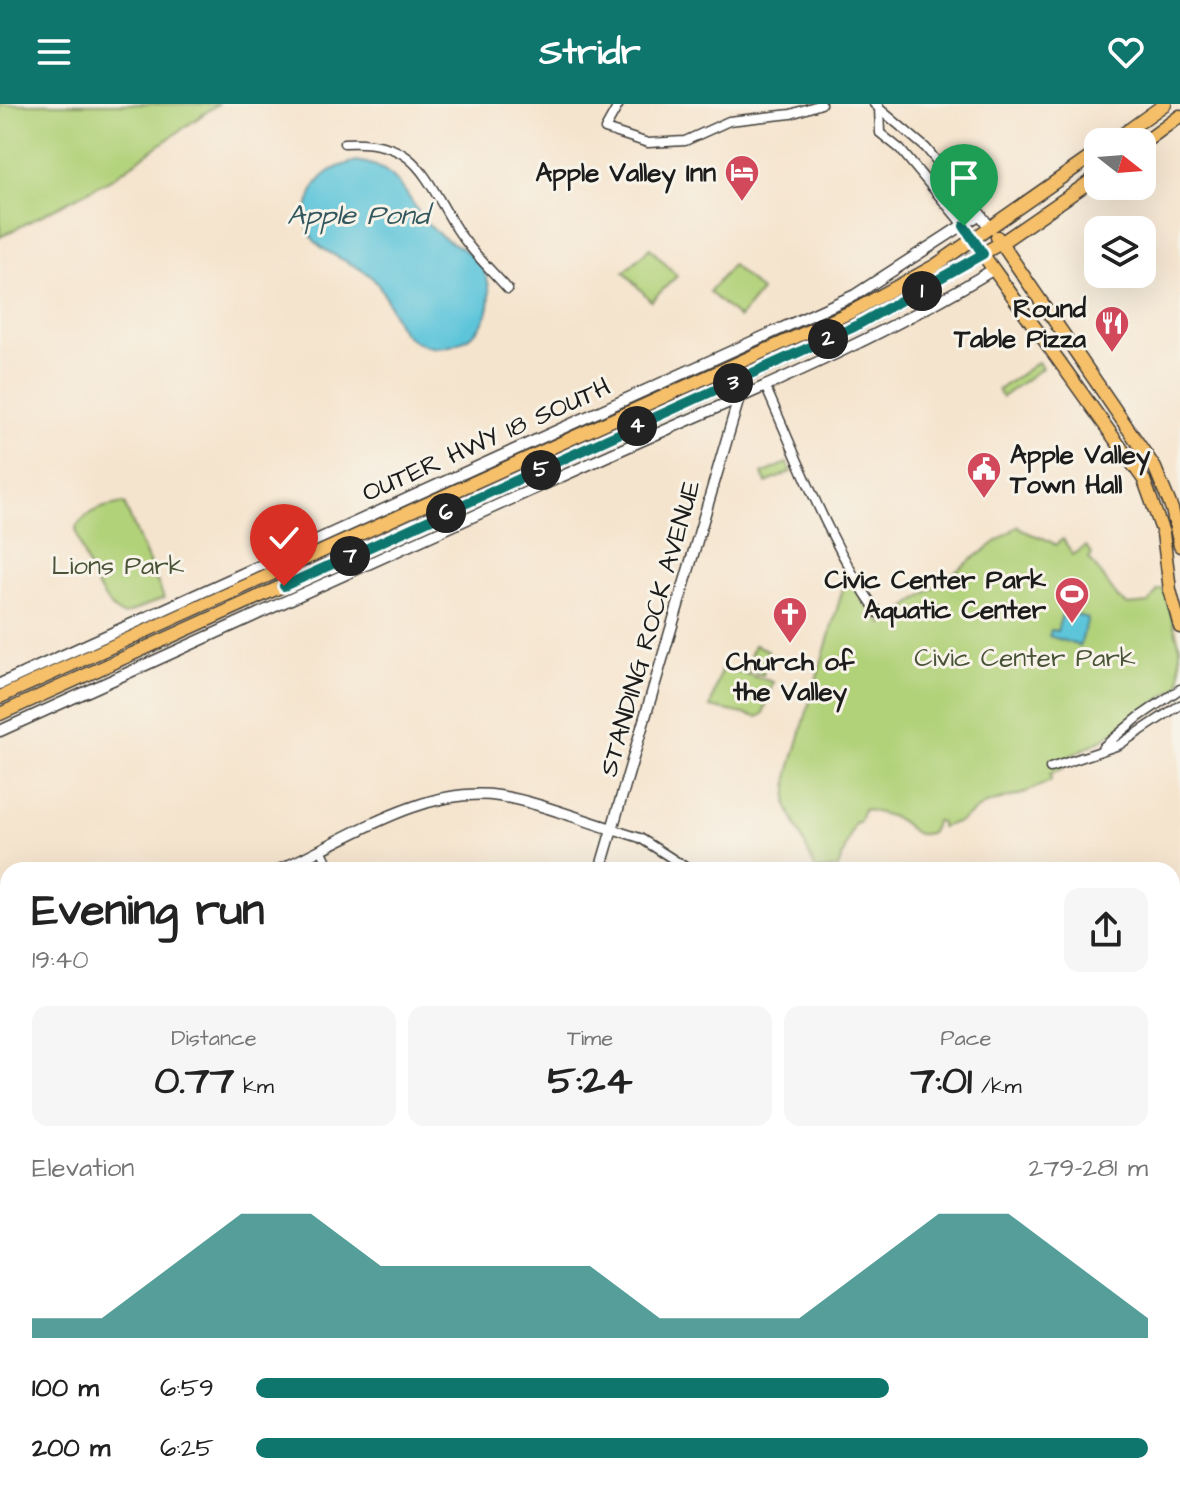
<!DOCTYPE html>
<html lang="en">
<head>
<meta charset="utf-8">
<style>
	body { margin:0; font-family:"Architects Daughter",sans-serif; background:#f6f6f6; color:#222; height:100vh; display:flex; flex-direction:column; font-size:30px; white-space:nowrap }
	* { box-sizing:border-box; margin:0 }
	p { font-size:26px; color:#767676 }
	.icon { flex:none; width:44px; height:44px; fill:none; stroke:currentColor; stroke-width:2; stroke-linecap:round; stroke-linejoin:round }
	.map { position:relative; flex:1; overflow:hidden }
	.side { position:absolute; left:0px; top:758px; width:1180px; height:632px; display:flex; flex-direction:column; background:#fff; border-radius:24px 24px 0 0; box-shadow:0 8px 32px #0002 }
	.side>* { flex:none }
	.needle { width:52px; rotate:107deg }
	.controls { position:absolute; left:1084px; top:24px; display:grid; gap:16px }
	.controls a { display:grid; place-items:center; width:72px; height:72px; border-radius:16px; background:#fff; box-shadow:0 8px 32px #0002; font-size:40px }
	.pin { position:absolute; display:grid; place-items:center; width:68px; height:68px; color:#fff; margin:-82px -34px; border-radius:50% 50% 50% 0; rotate:-45deg; box-shadow:0 0 8px #0007 }
	.pin .icon { rotate:45deg }
	.km { position:absolute; width:40px; height:40px; margin:-20px; border-radius:50%; background:#222; color:#fff; font-size:22px; line-height:40px; text-align:center }
	.round { display:grid; place-items:center; flex:none; width:84px; height:84px; border-radius:16px; background:#f6f6f6 }
	.overview { display:flex; align-items:center; justify-content:space-between; height:136px; padding:0 32px }
	h1 { font-size:44px; font-weight:700; line-height:60px }
	.metrics { display:grid; grid-template-columns:repeat(3,1fr); gap:12px; height:136px; padding:8px 32px }
	.metrics div { display:grid; align-content:center; border-radius:16px; background:#f6f6f6; text-align:center }
	.metrics b { font-size:40px; font-weight:700 }
	.metrics small { font-size:22px; font-weight:400 }
	.metrics p { font-size:22px }
	.chart { height:224px; padding:16px 32px }
	.chart p { display:flex; justify-content:space-between }
	.chart svg { width:100%; height:144px; margin-top:8px; fill:#0f766e; opacity:.7 }
	ul { padding:0 32px; list-style:none; font-size:26px }
	li { display:grid; grid-template-columns:128px 96px 1fr; align-items:center; height:60px }
	li i { height:20px; border-radius:10px; background:#0f766e }
	header { display:flex; justify-content:space-between; align-items:center; height:104px; padding:0 32px; background:#0f766e; color:#fff; font-size:36px; font-weight:700 }
	.map>svg:first-child { display:block }
	.green { fill:#b2d27a; stroke:#67774b; stroke-width:2 }
	.water { fill:#5dc5da; stroke:#3c707b; stroke-width:2 }
	.lines { fill:none; stroke-linecap:round; stroke-linejoin:round }
	.minor-casing { stroke:#3d3a37; stroke-width:11 }
	.tertiary-casing { stroke:#3d3a37; stroke-width:13 }
	.primary-casing { stroke:#3d3a37; stroke-width:15 }
	.minor { stroke:#fff; stroke-width:8 }
	.tertiary { stroke:#fff; stroke-width:10 }
	.primary { stroke:#f6c06b; stroke-width:12 }
	.route-casing { stroke:#fff; stroke-width:16 }
	.route { stroke:#0f766e; stroke-width:10 }
	.labels { text-anchor:middle; stroke-width:6; stroke-linejoin:round; paint-order:stroke }
	.poi-label { font-size:26px; font-weight:bold; fill:#1c1c1c; stroke:#f7f3e8; text-anchor:end }
	.street-label { font-size:26px; fill:#1c1c1c; stroke:#f7f3e8 }
	.park-label { font-size:26px; fill:#495338; stroke:#f7f3e8 }
	.water-label { font-size:28px; font-style:italic; fill:#33575e; stroke:#f7f3e8 }
</style>
</head>
<body>
<header><svg class="icon" aria-label="menu" viewBox="0 0 24 24"><path d="M4 6h16M4 12h16M4 18h16"/></svg>Stridr<svg class="icon" aria-label="heart" viewBox="0 0 24 24"><path d="M12 20l-8-8c-3-5 5-10 8-4 3-6 11-1 8 4z"/></svg></header>
<div class="map">
<svg width="1180" height="1390" viewBox="0 0 1180 1390">
	<rect width="100%" height="100%" fill="#f7f3e8"/>
	<filter id="ink" filterUnits="userSpaceOnUse"><feTurbulence type="fractalNoise" baseFrequency=".0125" numOctaves="2"/><feDisplacementMap in="SourceGraphic" scale="16" xChannelSelector="R" yChannelSelector="G"/><feConvolveMatrix kernelMatrix="1 2 1 2 8 2 1 2 1" color-interpolation-filters="sRGB"/></filter>
	<filter id="wash" filterUnits="userSpaceOnUse"><feTurbulence type="fractalNoise" baseFrequency=".006" numOctaves="4" result="noise"/><feDisplacementMap in="SourceGraphic" scale="32" xChannelSelector="R" yChannelSelector="G"/><feGaussianBlur stdDeviation="1.8" result="paint"/><feColorMatrix in="noise" values="0 0 0 0 0 0 0 0 0 0 0 0 0 0 0 0 0 1.4 0 .05"/><feComposite in="paint" operator="in"/></filter>
	<g filter="url(#wash)">
		<rect width="100%" height="100%" fill="#f5e4cd"/>
		<!-- green -->
		<path class="green" d="M0,0H218L111,75L0,133Z
			M650,144L677,172L651,197L624,168Z
			M732,161L761,187L739,214L709,188Z
			M1038,258L1042,264L1002,293L998,286Z
			M787,359L791,368L766,379L762,370Z
			M124,399L164,494L124,511C102,506 79,445 76,423C88,406 104,402 124,399Z
			M1018,422C1030,434 1043,430 1055,441L1063,435L1073,451L1086,442L1092,451L1089,454L1119,495L1128,501L1149,499L1158,486L1164,485L1180,543V581L1105,634L1061,657L1063,665L1050,670L1051,677L1022,690L986,700L960,717L941,723V718L936,717L931,728C913,736 909,721 897,715C887,710 874,708 864,705L859,719L855,718L838,764L816,766L787,701L789,669L844,481L851,476L883,520Z
			M754,541L768,546L763,571L746,566Z
			M722,563L773,578L763,610L758,613L710,603Z"/>
		<!-- water -->
		<path class="water" d="M357,57C404,64 403,94 431,123C442,135 458,141 471,151C493,170 497,205 476,227C465,238 448,246 432,243C390,236 397,203 376,178C352,149 289,152 311,91C319,70 336,62 357,57Z
			M1063,507L1088,514L1080,542L1049,532L1051,526L1057,527Z"/>
	</g>
	<g filter="url(#ink)">
		<g class="lines">
			<!-- minor casing -->
			<g class="minor-casing">
				<path id="minor" d="M619,0L605,25L648,39L685,37L729,17L791,10L821,0
					M874,0L926,44L980,110
					M879,3L880,29L900,45L964,122
					M344,39C413,35 422,67 453,119C467,143 489,164 508,185
					M766,284C800,360 830,441 878,509
					M1103,643L1139,613L1180,585
					M1050,664L1119,641L1180,601
					M612,725L640,734L690,766
					M322,747L331,766
					M0,1046L8,1063
					M1172,1293L1180,1305
					M153,1382L156,1390
					M513,1382L520,1390
					M752,1382L755,1390
					M981,1382L985,1390"/>
			</g>
			<!-- tertiary casing -->
			<g class="tertiary-casing">
				<path id="tertiary" d="M0,580L855,191L980,110L990,124
					M0,627C199,537 397,446 596,357C731,296 867,243 994,165
					M279,766C346,736 423,681 499,692C537,698 576,714 612,725
					M600,766L739,294
					M0,892L8,889
					M415,1390L417,1382"/>
			</g>
			<!-- primary casing -->
			<g class="primary-casing">
				<path id="primary" d="M1112,38L1165,0
					M1142,40L1180,12
					M997,133L1155,364L1172,405L1180,442
					M979,145L1144,376L1163,429L1170,486L1180,523
					M0,593L853,207L936,161L1098,48
					M0,610L854,223L1001,139L1098,72"/>
			</g>
			<!-- minor -->
			<use href="#minor" class="minor"/>
			<!-- tertiary -->
			<use href="#tertiary" class="tertiary"/>
			<!-- primary -->
			<use href="#primary" class="primary"/>
		</g>
	</g>
	<g class="lines" filter="url(#ink)">
		<!-- route casing -->
		<g class="route-casing">
			<path id="route" d="M284,482L854,223L983,150L964,122"/>
		</g>
		<!-- route -->
		<use href="#route" class="route"/>
	</g>
	<!-- icons -->
	<defs>
		<g id="hotel-pin" transform="scale(1.8)"><path d="M0 17L-7.5 6A9.5 9.5 0 1 1 7.5 6Z" fill="#d1495b" stroke="#f7f3e8"/><path d="M-6-4.5h1.5V1H6V5H4.5V3h-9V5H-6ZM-4 0a1.8 1.8 0 1 1 3.6 0ZM.5 0V-2.5h3Q6-2.5 6 0Z" fill="#fff"/></g>
		<g id="restaurant-pin" transform="scale(1.8)"><path d="M0 17L-7.5 6A9.5 9.5 0 1 1 7.5 6Z" fill="#d1495b" stroke="#f7f3e8"/><path d="M-5-6h1v4h1v-4h1v4h1v-4h1v5L-1.5 .5V6h-2V.5L-5-1ZM5-6V6H3V1.5H1.5Q1.5-4 5-6Z" fill="#fff"/></g>
		<g id="civic-pin" transform="scale(1.8)"><path d="M0 17L-7.5 6A9.5 9.5 0 1 1 7.5 6Z" fill="#d1495b" stroke="#f7f3e8"/><path d="M-.6-6.5H3V-4.5H.6V-3L4-1V1h2V6H-6V1h2V-1L-.6-3ZM-1.2 2.5V6h2.4V2.5Z" fill="#fff"/></g>
		<g id="stadium-pin" transform="scale(1.8)"><path d="M0 17L-7.5 6A9.5 9.5 0 1 1 7.5 6Z" fill="#d1495b" stroke="#f7f3e8"/><path d="M0-5a6.5 5 0 1 0 0 10a6.5 5 0 1 0 0-10ZM-3.5-1.8h7v3.6h-7Z" fill="#fff"/></g>
		<g id="church-pin" transform="scale(1.8)"><path d="M0 17L-7.5 6A9.5 9.5 0 1 1 7.5 6Z" fill="#d1495b" stroke="#f7f3e8"/><path d="M-1.2-6h2.4v3.5h3.3v2.4h-3.3V6h-2.4V-.1h-3.3v-2.4h3.3Z" fill="#fff"/></g>
	</defs>
	<g fill-rule="evenodd">
		<use href="#hotel-pin" x="742" y="68"/>
		<use href="#restaurant-pin" x="1112" y="219"/>
		<use href="#civic-pin" x="984" y="365"/>
		<use href="#stadium-pin" x="1072" y="490"/>
		<use href="#church-pin" x="790" y="510"/>
	</g>
	<g class="labels">
		<!-- poi labels -->
		<g class="poi-label">
			<text x="716" y="77">Apple Valley Inn</text>
			<text x="1086" y="213">Round<tspan x="1086" dy="30">Table Pizza</tspan></text>
			<text x="1010" y="359" text-anchor="start">Apple Valley<tspan x="1010" dy="30">Town Hall</tspan></text>
			<text x="1046" y="484">Civic Center Park<tspan x="1046" dy="30">Aquatic Center</tspan></text>
			<text x="790" y="566" text-anchor="middle">Church of<tspan x="790" dy="30">the Valley</tspan></text>
		</g>
		<!-- street labels -->
		<g class="street-label">
			<text transform="translate(486 335) rotate(-24)" y="9">OUTER HWY 18 SOUTH</text>
			<text transform="translate(649 524) rotate(-74)" y="9">STANDING ROCK AVENUE</text>
		</g>
		<!-- park labels -->
		<g class="park-label">
			<text x="118" y="470">Lions Park</text>
			<text x="1025" y="562">Civic Center Park</text>
		</g>
		<!-- water labels -->
		<g class="water-label">
			<text x="358" y="120">Apple Pond</text>
		</g>
	</g>
</svg>
<div class="controls">
<a><svg class="needle" viewBox="-14 -14 28 28"><path d="M0-13l5 13h-10z" fill="#e53935"/><path d="M0 13l5-13h-10z" fill="#767676"/></svg></a>
<a><svg class="icon" aria-label="layers" viewBox="0 0 24 24"><path d="M12 4l9 5-9 5-9-5zM3 14l9 5 9-5"/></svg></a>
</div>
<div class="pin" style="left:964px;top:122px;background:#1e9e55"><svg class="icon" aria-label="arrive" viewBox="0 0 24 24"><path d="M6 21V4h12l-3 4 3 4H6"/></svg></div>
<div class="pin" style="left:284px;top:482px;background:#d93025"><svg class="icon" aria-label="check" viewBox="0 0 24 24"><path d="M5 12l5 5 9-10"/></svg></div>
<b class="km" style="left:922px;top:187px">1</b>
<b class="km" style="left:828px;top:235px">2</b>
<b class="km" style="left:733px;top:279px">3</b>
<b class="km" style="left:637px;top:322px">4</b>
<b class="km" style="left:541px;top:366px">5</b>
<b class="km" style="left:446px;top:409px">6</b>
<b class="km" style="left:350px;top:452px">7</b>
<section class="side">
<div class="overview"><div><h1>Evening run</h1><p>19:40</p></div><a class="round"><svg class="icon" aria-label="share" viewBox="0 0 24 24"><path d="M12 15V3M7 8l5-5 5 5M5 13v7h14v-7"/></svg></a></div>
<div class="metrics">
<div><p>Distance</p><b>0.77<small> km</small></b></div>
<div><p>Time</p><b>5:24</b></div>
<div><p>Pace</p><b>7:01<small> /km</small></b></div>
</div>
<div class="chart"><p><span>Elevation</span>279–281 m</p>
<svg viewBox="0 0 160 44" preserveAspectRatio="none"><path d="M0 44V38L10 38L20 22L30 6L40 6L50 22L60 22L70 22L80 22L90 38L100 38L110 38L120 22L130 6L140 6L150 22L160 38V44z"/></svg>
</div>
<ul>
<li><b>100 m</b>6:59<i style="width:71%"></i></li>
<li><b>200 m</b>6:25<i style="width:100%"></i></li>
</ul>
</section>
</div>
</body>
</html>
